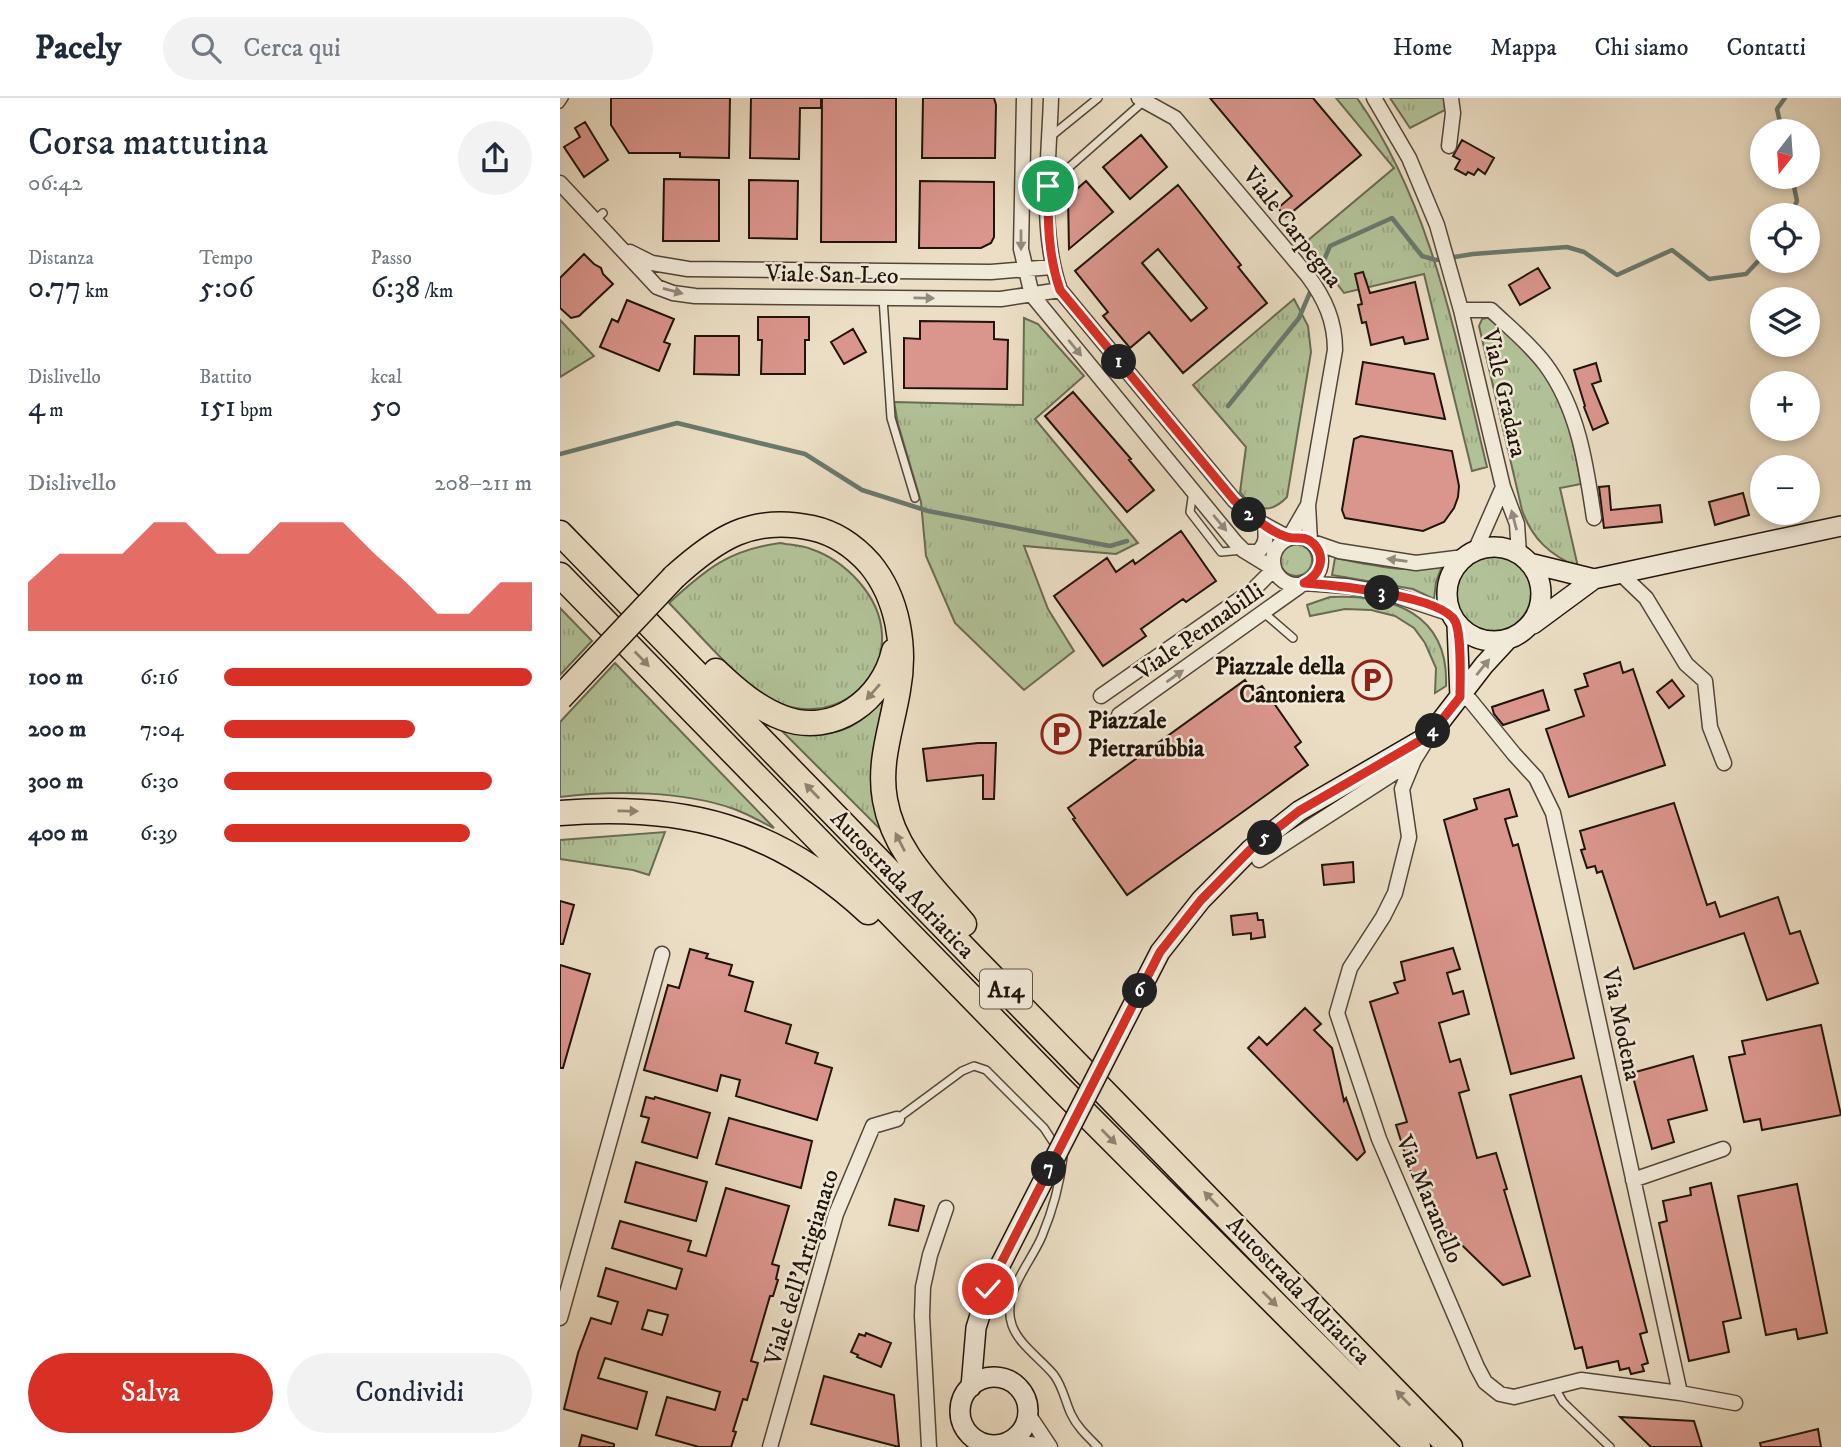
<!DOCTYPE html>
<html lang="it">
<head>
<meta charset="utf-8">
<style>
	body { margin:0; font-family:"IM FELL DW Pica",serif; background:#f2f2f3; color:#1f2937; height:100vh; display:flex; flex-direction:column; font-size:26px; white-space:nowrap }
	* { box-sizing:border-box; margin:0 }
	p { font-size:23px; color:#747a83 }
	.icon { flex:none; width:38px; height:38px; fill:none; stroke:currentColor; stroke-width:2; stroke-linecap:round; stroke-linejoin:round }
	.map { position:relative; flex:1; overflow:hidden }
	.details { display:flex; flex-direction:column; background:#fff; width:560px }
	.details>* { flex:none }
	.needle { width:46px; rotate:197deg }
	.controls { position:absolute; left:1190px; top:21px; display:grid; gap:14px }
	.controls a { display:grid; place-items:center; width:70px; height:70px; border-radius:50%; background:#fff; box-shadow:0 4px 10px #0003; font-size:35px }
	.pin { position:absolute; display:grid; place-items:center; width:60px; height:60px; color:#fff; margin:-30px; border:4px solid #fff; border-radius:50%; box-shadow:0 2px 7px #0007 }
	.km { position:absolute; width:35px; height:35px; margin:-18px; border-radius:50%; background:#222; color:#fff; font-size:19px; line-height:35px; text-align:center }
	.round { display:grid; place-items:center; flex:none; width:74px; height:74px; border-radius:37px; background:#f2f2f3 }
	.headline { display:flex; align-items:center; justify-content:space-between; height:119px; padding:0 28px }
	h1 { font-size:38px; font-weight:600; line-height:52px }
	.stats { display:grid; grid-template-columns:repeat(3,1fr); gap:10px; height:119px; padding:7px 28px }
	.stats div { display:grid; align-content:center }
	.stats b { font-size:30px; font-weight:600 }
	.stats small { font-size:19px; font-weight:400 }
	.stats p { font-size:19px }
	.chart { height:196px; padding:14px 28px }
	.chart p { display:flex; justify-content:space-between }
	.chart svg { width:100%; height:126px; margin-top:7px; fill:#d93025; opacity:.7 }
	.cta { display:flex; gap:14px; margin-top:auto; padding:14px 28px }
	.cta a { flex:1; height:80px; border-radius:42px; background:#d93025; color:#fff; font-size:28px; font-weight:600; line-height:80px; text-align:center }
	.cta a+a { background:#f2f2f3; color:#1f2937 }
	ul { padding:0 28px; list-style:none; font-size:23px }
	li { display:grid; grid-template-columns:112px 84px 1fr; align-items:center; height:52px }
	li i { height:18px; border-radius:9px; background:#d93025 }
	header { display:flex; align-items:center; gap:42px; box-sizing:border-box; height:98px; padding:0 35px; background:#fff; border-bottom:2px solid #e0e1e3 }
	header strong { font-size:33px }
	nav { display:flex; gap:38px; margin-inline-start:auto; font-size:24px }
	.search { width:490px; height:63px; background:#f2f2f3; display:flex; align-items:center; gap:18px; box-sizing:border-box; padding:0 24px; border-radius:38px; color:#747a83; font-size:26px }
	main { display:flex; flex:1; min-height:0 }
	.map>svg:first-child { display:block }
	.grass { fill:url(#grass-tufts); stroke:#696b52; stroke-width:2 }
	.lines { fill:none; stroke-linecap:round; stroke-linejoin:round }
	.stream { stroke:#69796d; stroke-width:4.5 }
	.building { fill:#da958c; stroke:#20140b; stroke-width:2; fill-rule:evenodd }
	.lane-casing { stroke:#534639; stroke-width:10 }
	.street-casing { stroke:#534639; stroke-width:17 }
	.secondary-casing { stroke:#20140b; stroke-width:22 }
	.highway-casing { stroke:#20140b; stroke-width:27 }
	.lane { stroke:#f2ead9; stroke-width:7 }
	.street { stroke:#f2ead9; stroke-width:14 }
	.secondary { stroke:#f2ead9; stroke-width:19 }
	.highway { stroke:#ebdec4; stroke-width:24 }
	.secondary-bridge-casing { stroke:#20140b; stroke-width:22; stroke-linecap:butt }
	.highway-bridge-casing { stroke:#20140b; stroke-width:27; stroke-linecap:butt }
	.secondary-bridge { stroke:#f2ead9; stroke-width:19 }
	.highway-bridge { stroke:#ebdec4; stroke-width:24 }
	.oneway { fill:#948a7c }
	.oneway2 { fill:#908371 }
	.route-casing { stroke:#fff; stroke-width:14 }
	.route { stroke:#d93025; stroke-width:9 }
	.labels { text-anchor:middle; stroke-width:5; stroke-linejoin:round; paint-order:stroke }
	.shield { fill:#f2ead9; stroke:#5f5449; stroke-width:2 }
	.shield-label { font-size:23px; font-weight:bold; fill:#20140b }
	.street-label { font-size:24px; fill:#20140b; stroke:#f2ead9 }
	.poi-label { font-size:24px; font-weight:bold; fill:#20140b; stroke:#f2ead9; text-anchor:end }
</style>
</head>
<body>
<header>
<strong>Pacely</strong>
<div class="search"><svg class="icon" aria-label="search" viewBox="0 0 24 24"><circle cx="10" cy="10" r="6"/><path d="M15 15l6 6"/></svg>Cerca qui</div>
<nav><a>Home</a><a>Mappa</a><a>Chi siamo</a><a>Contatti</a></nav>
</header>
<main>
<section class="details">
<div class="headline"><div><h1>Corsa mattutina</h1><p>06:42</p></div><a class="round"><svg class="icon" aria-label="share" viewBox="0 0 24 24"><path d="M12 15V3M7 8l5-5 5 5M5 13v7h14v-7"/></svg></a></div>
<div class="stats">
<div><p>Distanza</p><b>0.77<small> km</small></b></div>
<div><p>Tempo</p><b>5:06</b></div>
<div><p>Passo</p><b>6:38<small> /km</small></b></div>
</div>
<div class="stats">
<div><p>Dislivello</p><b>4<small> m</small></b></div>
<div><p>Battito</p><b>151<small> bpm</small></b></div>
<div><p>kcal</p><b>50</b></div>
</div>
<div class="chart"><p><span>Dislivello</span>208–211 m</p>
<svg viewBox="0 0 160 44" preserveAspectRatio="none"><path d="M0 44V27L10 17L20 17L30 17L40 6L50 6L60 17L70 17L80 6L90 6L100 6L110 17L120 27L130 38L140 38L150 27L160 27V44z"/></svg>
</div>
<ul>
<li><b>100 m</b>6:16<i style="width:100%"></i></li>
<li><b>200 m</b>7:04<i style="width:62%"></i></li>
<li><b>300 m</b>6:30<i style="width:87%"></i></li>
<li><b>400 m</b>6:39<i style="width:80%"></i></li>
</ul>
<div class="cta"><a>Salva</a><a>Condividi</a></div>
</section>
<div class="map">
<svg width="1281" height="1349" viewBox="0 0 1281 1349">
	<defs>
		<pattern id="grass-tufts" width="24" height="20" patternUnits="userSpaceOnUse" patternTransform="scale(1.75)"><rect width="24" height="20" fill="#b2c298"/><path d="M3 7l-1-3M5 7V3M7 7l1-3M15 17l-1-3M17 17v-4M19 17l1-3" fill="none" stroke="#99a682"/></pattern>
	</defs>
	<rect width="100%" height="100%" fill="#ebdec4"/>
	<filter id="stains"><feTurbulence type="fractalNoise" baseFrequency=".00286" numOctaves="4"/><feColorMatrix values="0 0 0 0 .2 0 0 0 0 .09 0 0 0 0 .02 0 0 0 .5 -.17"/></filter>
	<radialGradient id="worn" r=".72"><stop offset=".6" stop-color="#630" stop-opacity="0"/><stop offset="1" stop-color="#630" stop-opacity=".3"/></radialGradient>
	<!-- grass -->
	<path class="grass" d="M776,0H797C873,108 896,243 927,369L912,373L864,176L784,195L746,144L834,70Z
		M830,0H884L885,12L850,30Z
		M734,201L748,228L751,254L727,399C710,417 694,413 680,394L686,349L633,287Z
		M931,219C954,239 982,264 996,292C1010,321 1015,354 1021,386L1000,390L1018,469C990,457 972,441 962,412L919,228L922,221Z
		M464,220L478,226L524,278L475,321L578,445L556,456L464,448L488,511L514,553L464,592L395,525L366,458L361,404L338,326L334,304L463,307Z
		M0,222L34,258L0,279Z
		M220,445C230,447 241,447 251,451C286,463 320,498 322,536C325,591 267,626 219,605C182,589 138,534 109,505C146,471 169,452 220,445Z
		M720 462a16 16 0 1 1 32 0a16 16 0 1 1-32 0Z
		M895 495a38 38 0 1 1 76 0a38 38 0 1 1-76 0Z
		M775,460C812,467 844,476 882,468L876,484L874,501L853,491L772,477Z
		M770,499C833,496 889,516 886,588L875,595L876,570L865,545L854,530L835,518L811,512L785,511L750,518L747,507Z
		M0,510L32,543L0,577Z
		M55,565L214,730C201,724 188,716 174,711C124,693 53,692 0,699V624Z
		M324,600C313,651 310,681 321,732L221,632C267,640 292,638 324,600Z
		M105,734L89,777L73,772L0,761V742Z"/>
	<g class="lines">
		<!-- stream -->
		<path class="stream" d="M1222,33L1217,11L1225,0
			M1230,117L1237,103L1232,79
			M668,308L739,220L770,148L832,120L862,158L876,162L913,156L1007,149L1024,154L1057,177L1112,152L1149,181L1186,176L1202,159
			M0,356L117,325L245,356L302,392L368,413L550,448L567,443"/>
	</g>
	<!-- building -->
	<path class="building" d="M51,0H170L169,60L120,59V55H69L51,27Z
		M191,0H261V10H240L239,61L190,60Z
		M262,0H336V144H261Z
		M363,0H434L436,7L435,60H362Z
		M650,0H753L801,57L726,119L718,110L732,98Z
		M25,24L48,62L24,79L4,49L20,39L15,30Z
		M581,37L607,69L570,101L543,69Z
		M902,42L934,60L925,76L918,71L914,77L908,74L906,77L895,71L900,62L893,58Z
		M104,81L159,82V143H103Z
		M189,82L238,83L237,141L189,140Z
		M360,83L434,84V139L431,145L421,150H359Z
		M526,83L553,114L509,151L508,99Z
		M618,87L681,167L678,169L707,205L623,275L589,234L570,250L543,218L548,214L515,173ZM598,151L647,210L631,223L582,165Z
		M24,156L34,166L41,170L43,176L53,186L19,218L11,220L0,210V180Z
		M978,170L990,190L960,207L949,187Z
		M803,174L810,195L855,184L868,241L845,246L843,239L811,247L806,224L802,225L798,207L802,206L795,176Z
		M67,202L114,221L104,244L110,246L99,273L40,249L52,221L58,224Z
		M198,219H249V242H245V276H201L202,242H198Z
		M360,223L434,224V241L448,242L447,291L344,290V240L360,241Z
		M293,231L306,254L284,266L271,244Z
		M135,238H179V277L134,276Z
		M803,264L874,276L885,321L796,306Z
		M1036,265L1041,283L1032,286L1048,325L1033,332L1024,309L1025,308L1014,272Z
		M513,294L571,361L569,362L594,392L567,414L485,318Z
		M801,338L892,353L899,388L898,399L894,410L884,424L863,433L785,420L782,412L794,341Z
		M1049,388L1051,412L1100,407L1102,424L1044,430L1039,389Z
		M1183,395L1189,417L1155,427L1149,404Z
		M621,433L656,483L626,504L623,501L581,531L586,538L543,568L494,498L547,460L556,474L573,462L575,466Z
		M1060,564L1063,575L1073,571L1105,667L1009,699L986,631L1024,618L1015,592L1028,588L1024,576Z
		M685,582L693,593L702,588L741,644L735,649L748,667L567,797L513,721L515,720L508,710Z
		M1112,582L1124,598L1109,610L1097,594Z
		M983,592L989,612L943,627L934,616L932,609Z
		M418,645H436L434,701H423V677L367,683L363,651Z
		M949,691L957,718L945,721L953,748L958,746L1014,960L951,976L884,722L917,711L914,701Z
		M1114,705L1147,807L1155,804L1160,819L1218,799L1230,836L1240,833L1258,885L1207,902L1184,835L1074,871L1042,773L1037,775L1035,768L1027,770L1021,752L1025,751L1020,733Z
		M793,764L794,784L764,787L762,767Z
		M0,803L14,807L3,846H0Z
		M697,815L698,822H703L705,839L691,841V835L673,837L671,818Z
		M893,850L900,871L887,875L893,896L903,893L909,916L879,925L890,964L900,961L909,992L899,995L917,1060L936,1055L947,1091L944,1092L970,1178L943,1187L877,1123L867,1091L857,1094L836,1027L847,1024L810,904L838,895L834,885L845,882L841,864Z
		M130,851L148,856L146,860L172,867L169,877L193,884L185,913L231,927L226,945L258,955L255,965L272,970L257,1022L176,998L180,982L161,977L157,993L84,972L108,887L119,890Z
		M0,867L30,876L3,970H0Z
		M745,910L761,926L754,932L772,950L784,1003L786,1000L805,1054L797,1062L688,950L699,939L707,947Z
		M1261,927L1281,1017L1202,1032L1200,1021L1184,1024L1169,959L1185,956L1182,943Z
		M1133,958L1147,1012L1108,1022L1114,1044L1092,1051L1072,975Z
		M1021,978L1087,1234L1080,1236L1088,1265L1082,1267L1084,1273L1071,1276L1069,1270L1060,1272L1058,1263L1027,1270L1022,1249L1015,1251L950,997Z
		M86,999L94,1001L95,999L150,1015L137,1060L82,1044L89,1020L81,1018Z
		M169,1020L252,1043L241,1090L156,1066Z
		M76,1064L147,1084L136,1123L65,1104Z
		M1151,1085L1181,1220L1163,1224L1169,1254L1129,1263L1099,1125L1107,1123L1103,1103L1131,1097L1130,1090Z
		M1237,1086L1267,1235L1238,1241L1236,1231L1206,1237L1178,1098Z
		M166,1090L229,1108L212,1166L219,1168L216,1181L218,1182L213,1198H210L191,1263L198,1265L187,1302L183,1301L173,1333L176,1334L171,1349H139L96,1337L107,1299L155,1312L160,1294L45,1260L38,1280L87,1294L77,1331L4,1311L18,1255L31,1220L51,1226L58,1204L38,1198L46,1170L116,1191L122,1171L52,1150L60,1123L131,1143L128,1153L146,1158ZM88,1212L108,1217L102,1237L82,1231Z
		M335,1101L364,1108L358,1133L329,1127Z
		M306,1235L331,1245L321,1269L297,1259L298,1257L291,1254L299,1236L305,1238Z
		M264,1278L334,1297L339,1349L251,1326Z
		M1060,1319L1134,1323L1142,1349H1091Z
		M1258,1331L1261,1349H1201L1200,1345Z
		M22,1337L54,1346V1349H19Z"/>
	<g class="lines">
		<!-- lane casing -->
		<g class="lane-casing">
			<path id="lane" d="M0,6L4,0
				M490,39L538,0
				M489,87L584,3
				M35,122L43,115
				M323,200L331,320L355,400
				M633,393L630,414L661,454L683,452
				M704,515L733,540
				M337,1021L402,973L414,968L426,972L484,1030L503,1059C500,1085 492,1114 482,1138C471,1165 441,1195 452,1227C459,1247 481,1261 494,1277C503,1289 505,1303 511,1316C517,1329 528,1339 538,1349
				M995,1290L1003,1304L1050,1349"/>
		</g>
		<!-- street casing -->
		<g class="street-casing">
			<path id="street" d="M464,0L461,151L472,197L675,444L683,452L714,471L693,492L541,598
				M491,0C489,63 479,132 500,192L674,402L694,421L729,440L748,407L750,443L779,453L856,465L904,459
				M579,0L615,20L748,178C765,201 775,223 775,252L748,407
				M814,0L849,60L877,127L901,212L943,389L957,426L959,456
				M889,48L893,15L891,0
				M0,85L97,189L113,195L135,198L441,201L500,192
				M70,154L92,165L128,171L431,174L492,169
				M901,212H931C949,229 970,246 985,266C1018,310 1026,366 1034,420
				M713 463a24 24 0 1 1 48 0a24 24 0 1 1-48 0Z
				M915,453L943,389
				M687,454H698C707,445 706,439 705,427
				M1061,476L1086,500L1126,566L1145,583L1150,629L1164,665
				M900,599L910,602L954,656L976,680L993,715L1120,1295
				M559,617L744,485L786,488L831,496L891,516
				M869,638L854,662L842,691L849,739L835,795L823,819L790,870L777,915L819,1041L917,1269L925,1284L940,1296L954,1299L1021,1282L1120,1295L1175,1305
				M699,762L854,662
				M1073,1082L1163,1051
				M0,1220L102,856
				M468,1316L490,1349
				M451,1343L490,1349
				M210,1349L276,1116L313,1028L337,1021
				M369,1349L362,1218L363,1189L370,1157L386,1110"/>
		</g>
		<!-- secondary casing -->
		<g class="secondary-casing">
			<path id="secondary" d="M887 496a47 47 0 1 1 94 0a47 47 0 1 1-94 0Z
				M969,465L1034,481L1281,428
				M897,526L900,599
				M973,526L1034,481
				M559,934L600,854L641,802L691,751L739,713L870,637L924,567L948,541
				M400 1313a34 34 0 1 1 68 0a34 34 0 1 1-68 0Z
				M411,1289L416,1230L428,1191L484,1081"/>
		</g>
		<!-- highway casing -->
		<g class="highway-casing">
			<path id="highway" d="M0,435L890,1349
				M0,477L498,988L858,1349
				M114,479C157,440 192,417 252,430C275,435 295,449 310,466C338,500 346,549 338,592C332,629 318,664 325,702C334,754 372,788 404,826
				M156,573C176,592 197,610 223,620C273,639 323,602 334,553
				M0,715C124,705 216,729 308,814"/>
		</g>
		<!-- lane -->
		<use href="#lane" class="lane"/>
		<!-- street -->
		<use href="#street" class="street"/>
		<!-- secondary -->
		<use href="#secondary" class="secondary"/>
		<!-- highway -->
		<use href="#highway" class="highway"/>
		<!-- secondary-bridge casing -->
		<g class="secondary-bridge-casing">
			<path id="secondary-bridge" d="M484,1081L559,934"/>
		</g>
		<!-- highway-bridge casing -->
		<g class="highway-bridge-casing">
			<path id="highway-bridge" d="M0,600L114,479"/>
		</g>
		<!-- secondary-bridge -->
		<use href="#secondary-bridge" class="secondary-bridge"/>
		<!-- highway-bridge -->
		<use href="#highway-bridge" class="highway-bridge"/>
	</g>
	<!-- one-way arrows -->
	<defs><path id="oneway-solid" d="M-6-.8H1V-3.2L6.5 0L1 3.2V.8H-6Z" transform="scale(1.75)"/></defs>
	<g class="oneway">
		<use href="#oneway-solid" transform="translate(461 142) rotate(90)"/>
		<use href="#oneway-solid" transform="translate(113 193) rotate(15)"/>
		<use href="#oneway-solid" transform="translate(364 200) rotate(1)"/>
		<use href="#oneway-solid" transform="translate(515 250) rotate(51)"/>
		<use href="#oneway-solid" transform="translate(954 422) rotate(-105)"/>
		<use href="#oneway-solid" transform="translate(660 425) rotate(50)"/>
		<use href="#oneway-solid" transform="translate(837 462) rotate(-172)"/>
		<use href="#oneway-solid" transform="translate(923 569) rotate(-51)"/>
		<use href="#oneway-solid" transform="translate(615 578) rotate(-35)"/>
	</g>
	<g class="oneway2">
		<use href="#oneway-solid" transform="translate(82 561) rotate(46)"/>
		<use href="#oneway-solid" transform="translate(313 594) rotate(131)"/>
		<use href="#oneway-solid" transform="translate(252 693) rotate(-134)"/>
		<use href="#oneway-solid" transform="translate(68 713) rotate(1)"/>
		<use href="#oneway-solid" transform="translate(340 744) rotate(-117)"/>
		<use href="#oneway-solid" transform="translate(549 1039) rotate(45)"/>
		<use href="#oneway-solid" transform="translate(651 1101) rotate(-134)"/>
		<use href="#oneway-solid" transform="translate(710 1201) rotate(45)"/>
		<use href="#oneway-solid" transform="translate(843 1300) rotate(-134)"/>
	</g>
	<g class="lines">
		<!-- route casing -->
		<g class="route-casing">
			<path id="route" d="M428,1191L600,854L641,802L691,751L739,713L870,637L900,599C900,583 902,536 895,523C882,498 773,487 744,485C760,477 767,459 753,445C744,437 737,442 727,439C709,434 688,415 674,402L500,192C488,157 488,125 488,88"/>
		</g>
		<!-- route -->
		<use href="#route" class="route"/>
	</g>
	<!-- icons -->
	<defs>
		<g id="parking-ring" transform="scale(2.0125)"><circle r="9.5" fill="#f2ead9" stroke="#8f2418" stroke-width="1.5"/><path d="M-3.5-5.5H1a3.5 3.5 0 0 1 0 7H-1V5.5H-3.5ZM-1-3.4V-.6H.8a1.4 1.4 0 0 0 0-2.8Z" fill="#8f2418"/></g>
	</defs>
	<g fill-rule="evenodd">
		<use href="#parking-ring" x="812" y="582"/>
		<use href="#parking-ring" x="501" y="636"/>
	</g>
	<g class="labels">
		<!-- shield labels -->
		<rect class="shield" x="420" y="871.5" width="52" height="39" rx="5"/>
		<g class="shield-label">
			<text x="446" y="899">A14</text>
		</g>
		<!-- street labels -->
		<g class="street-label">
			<text transform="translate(733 129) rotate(52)" y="8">Viale Carpegna</text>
			<text transform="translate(272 176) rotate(1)" y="8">Viale San Leo</text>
			<text transform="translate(945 295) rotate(77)" y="8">Viale Gradara</text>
			<text transform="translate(639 533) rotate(-35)" y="8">Viale Pennabilli</text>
			<text transform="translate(343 786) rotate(46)" y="8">Autostrada Adriatica</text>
			<text transform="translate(1062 926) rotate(78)" y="8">Via Modena</text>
			<text transform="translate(870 1101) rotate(67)" y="8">Via Maranello</text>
			<text transform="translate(241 1169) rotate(-73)" y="8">Viale dell'Artigianato</text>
			<text transform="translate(739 1192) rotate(46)" y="8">Autostrada Adriatica</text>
		</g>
		<!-- poi labels -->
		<g class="poi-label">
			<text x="785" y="576">Piazzale della<tspan x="785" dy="28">Cantoniera</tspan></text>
			<text x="528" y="630" text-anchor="start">Piazzale<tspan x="528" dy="28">Pietrarubbia</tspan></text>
		</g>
	</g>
	<rect width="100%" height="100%" filter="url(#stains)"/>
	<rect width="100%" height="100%" fill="url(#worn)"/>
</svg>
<div class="controls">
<a><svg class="needle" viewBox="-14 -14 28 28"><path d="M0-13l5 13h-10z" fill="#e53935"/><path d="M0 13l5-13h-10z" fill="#747a83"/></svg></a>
<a><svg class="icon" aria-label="locate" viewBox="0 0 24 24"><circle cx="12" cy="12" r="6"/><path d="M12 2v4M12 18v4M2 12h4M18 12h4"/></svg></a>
<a><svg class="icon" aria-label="layers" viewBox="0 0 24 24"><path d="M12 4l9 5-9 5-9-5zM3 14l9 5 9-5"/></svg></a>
<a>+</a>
<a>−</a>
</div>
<div class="pin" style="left:488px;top:88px;background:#1e9e55"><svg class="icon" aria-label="arrive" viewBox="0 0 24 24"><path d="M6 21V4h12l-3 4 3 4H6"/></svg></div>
<div class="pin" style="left:428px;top:1191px;background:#d93025"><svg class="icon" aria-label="check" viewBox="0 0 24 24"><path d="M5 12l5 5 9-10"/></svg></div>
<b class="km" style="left:559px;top:264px">1</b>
<b class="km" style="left:689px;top:417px">2</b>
<b class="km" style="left:822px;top:495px">3</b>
<b class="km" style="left:873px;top:633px">4</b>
<b class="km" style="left:705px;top:740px">5</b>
<b class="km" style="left:580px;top:893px">6</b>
<b class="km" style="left:489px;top:1071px">7</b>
</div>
</main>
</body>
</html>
